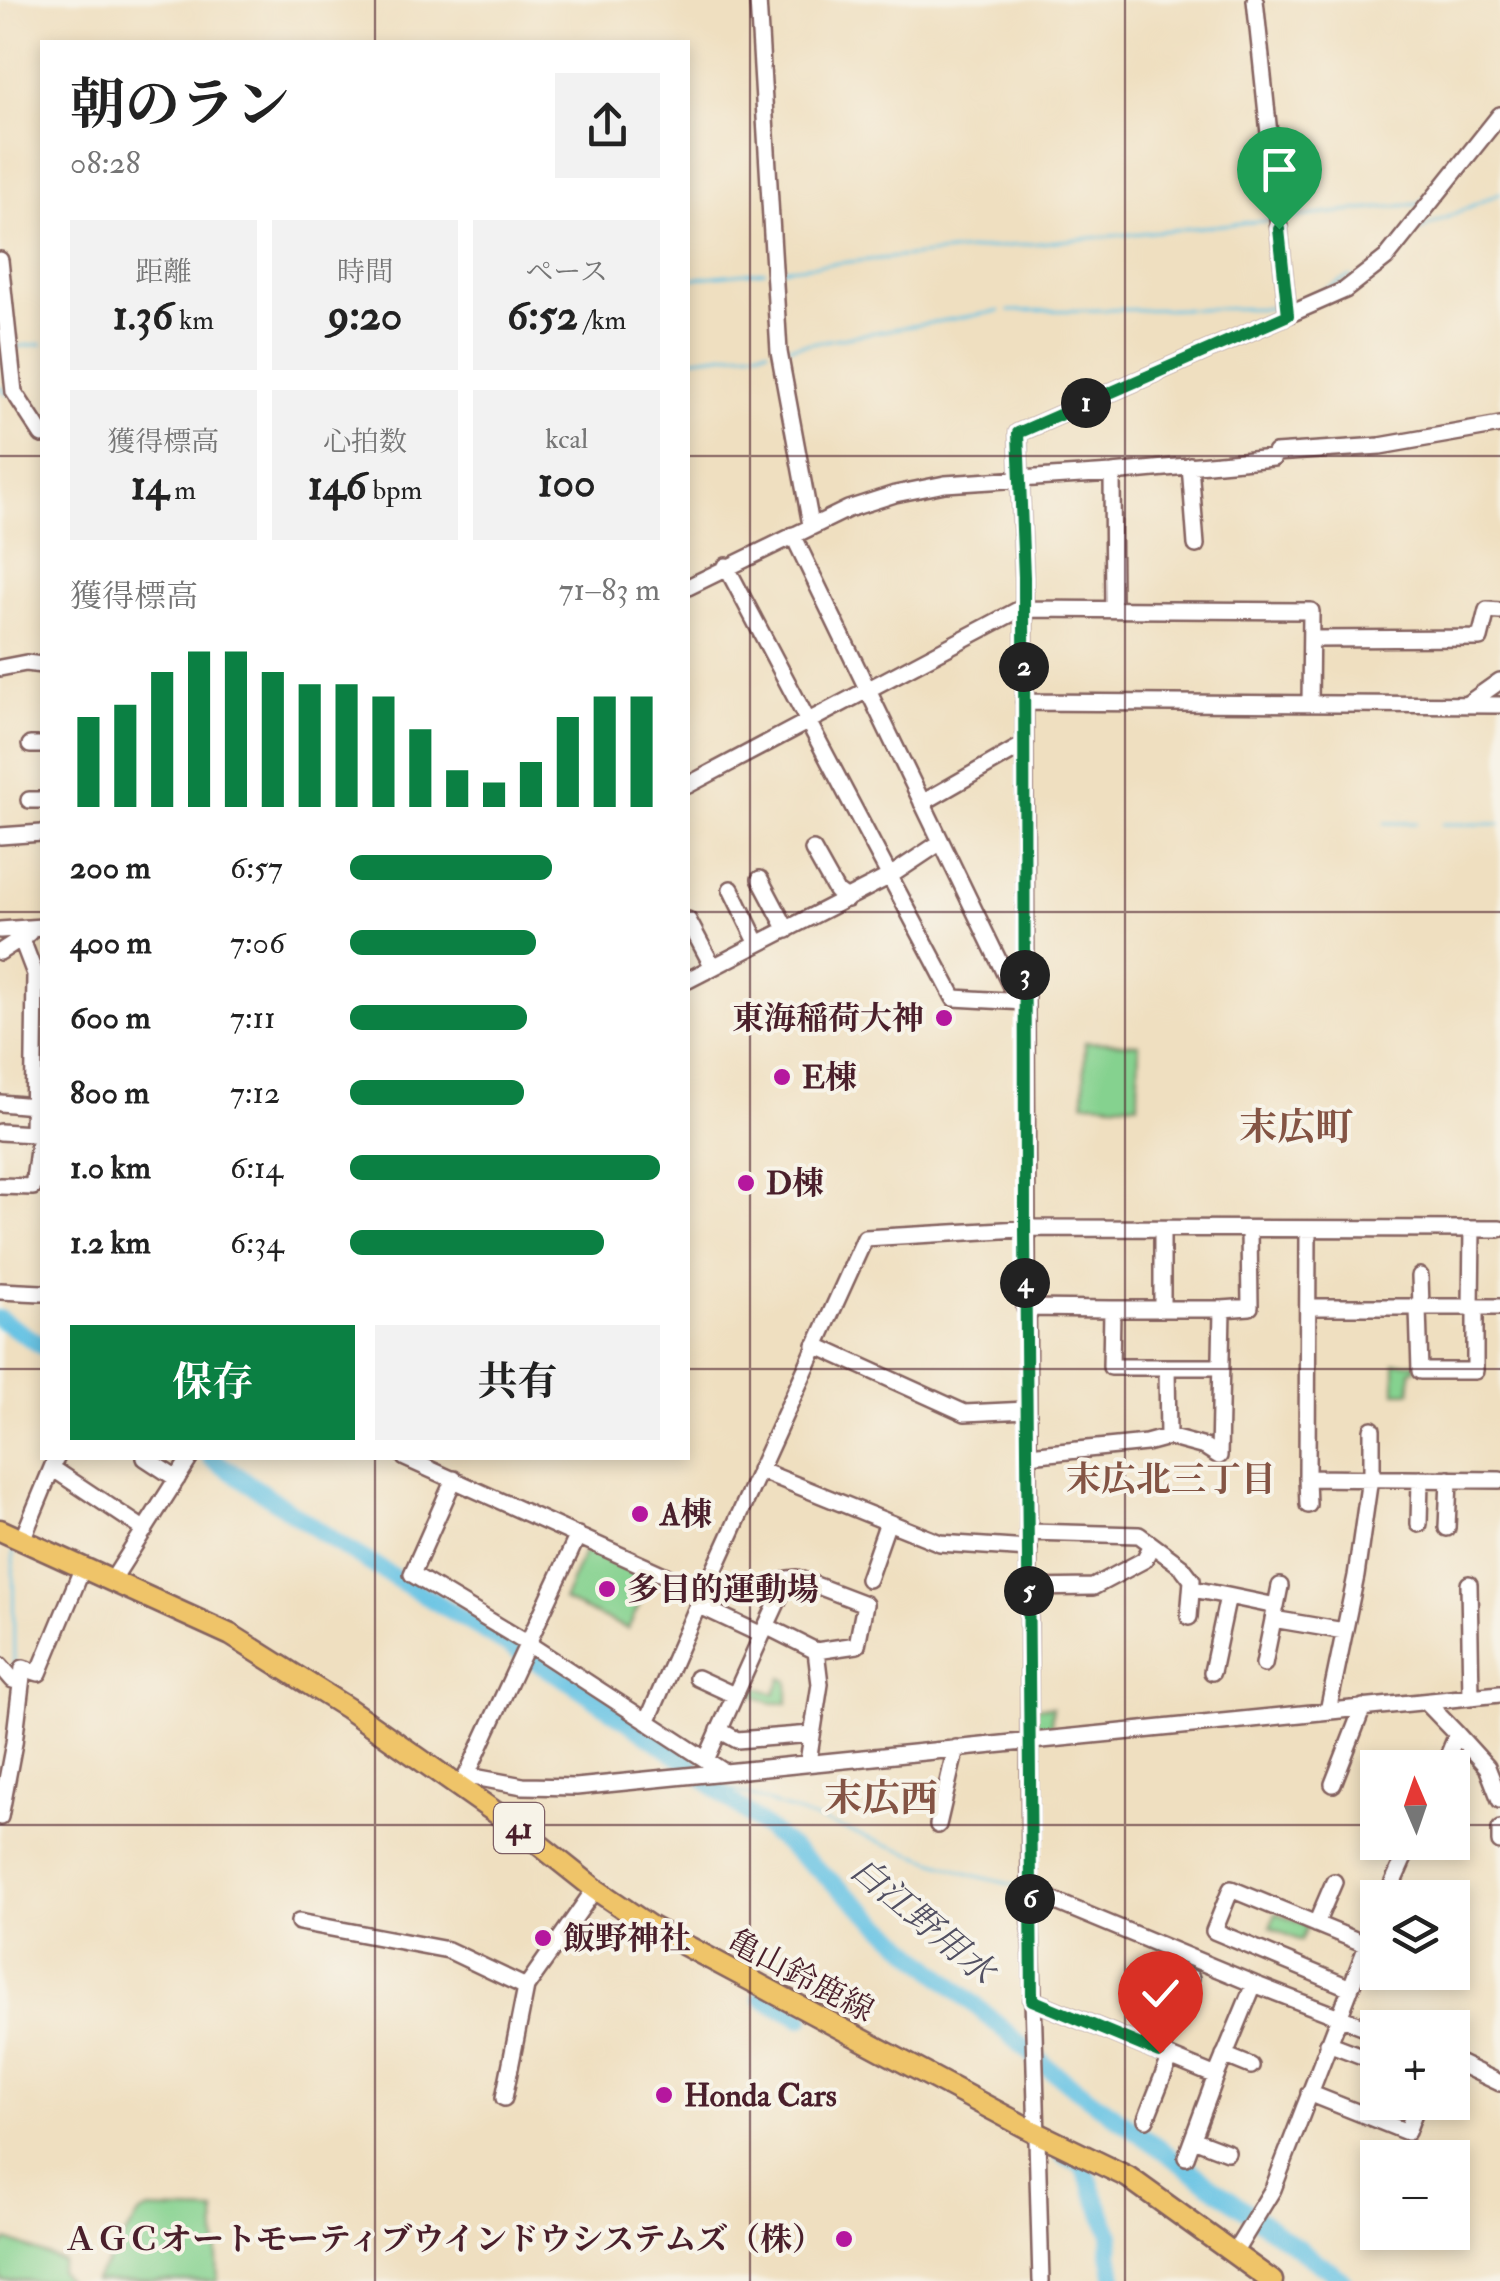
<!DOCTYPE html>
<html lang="ja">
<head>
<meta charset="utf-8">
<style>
	body { margin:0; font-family:"IM FELL Double Pica","Noto Serif JP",serif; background:#f2f2f2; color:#222; height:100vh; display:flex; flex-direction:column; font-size:38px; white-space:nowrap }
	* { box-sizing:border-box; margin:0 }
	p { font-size:32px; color:#767676 }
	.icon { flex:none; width:55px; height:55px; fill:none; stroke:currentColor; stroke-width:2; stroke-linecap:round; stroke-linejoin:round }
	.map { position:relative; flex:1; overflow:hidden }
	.sheet { position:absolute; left:40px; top:40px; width:650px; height:1420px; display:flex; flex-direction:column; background:#fff; border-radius:0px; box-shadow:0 5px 15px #0003 }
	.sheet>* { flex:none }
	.needle { width:65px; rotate:358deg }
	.buttons { position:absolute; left:1360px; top:1750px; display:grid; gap:20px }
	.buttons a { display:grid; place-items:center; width:110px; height:110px; border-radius:0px; background:#fff; box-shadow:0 5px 15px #0003; font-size:50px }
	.pin { position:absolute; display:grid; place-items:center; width:85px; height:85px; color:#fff; margin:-102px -42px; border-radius:50% 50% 50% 0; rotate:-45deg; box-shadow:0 0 10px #0007 }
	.pin .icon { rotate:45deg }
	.km { position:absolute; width:50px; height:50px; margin:-25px; border-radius:50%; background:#222; color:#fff; font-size:28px; line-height:50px; text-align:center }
	.round { display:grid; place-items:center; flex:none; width:105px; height:105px; border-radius:0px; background:#f2f2f2 }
	.headline { display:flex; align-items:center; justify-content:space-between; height:170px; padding:0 30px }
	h1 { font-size:55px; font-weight:700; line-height:75px }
	.metrics { display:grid; grid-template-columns:repeat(3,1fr); gap:15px; height:170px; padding:10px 30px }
	.metrics div { display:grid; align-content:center; border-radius:0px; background:#f2f2f2; text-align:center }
	.metrics b { font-size:42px; font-weight:700 }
	.metrics small { font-size:28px; font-weight:400 }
	.metrics p { font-size:28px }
	.chart { height:280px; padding:20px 30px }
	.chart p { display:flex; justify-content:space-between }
	.chart svg { width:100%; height:180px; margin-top:10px; stroke:#0b8043; stroke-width:6 }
	.cta { display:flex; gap:20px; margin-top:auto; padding:20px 30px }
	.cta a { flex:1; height:115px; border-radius:0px; background:#0b8043; color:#fff; font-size:40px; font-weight:700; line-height:115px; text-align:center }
	.cta a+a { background:#f2f2f2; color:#222 }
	ul { padding:0 30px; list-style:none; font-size:32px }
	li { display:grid; grid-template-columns:160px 120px 1fr; align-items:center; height:75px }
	li i { height:25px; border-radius:12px; background:#0b8043 }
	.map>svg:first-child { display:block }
	.green { fill:#85d28f; stroke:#68785d; stroke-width:2.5 }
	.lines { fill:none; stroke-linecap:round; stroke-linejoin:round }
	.stream { stroke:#66c3e4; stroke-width:2.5 }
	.river { stroke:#66c3e4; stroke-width:18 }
	.minor-casing { stroke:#84625f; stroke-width:20 }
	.major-casing { stroke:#84625f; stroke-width:25 }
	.minor { stroke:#fff; stroke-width:15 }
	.major { stroke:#efc469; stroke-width:20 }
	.route-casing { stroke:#fff; stroke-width:20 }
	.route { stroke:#0b8043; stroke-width:12 }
	.grid { fill:none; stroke:#4a1f2b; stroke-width:2.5; stroke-opacity:0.55 }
	.poi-dot { fill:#b5179e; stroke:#f7f3e8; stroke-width:4 }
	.labels { text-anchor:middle; stroke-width:8; stroke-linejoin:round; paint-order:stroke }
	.shield { fill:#f7f3e8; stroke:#7e5f64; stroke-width:2.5 }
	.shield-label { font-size:30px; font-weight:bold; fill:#4a1f2b }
	.poi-label { font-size:32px; font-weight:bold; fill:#4a1f2b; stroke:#f7f3e8; text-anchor:start }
	.street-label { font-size:32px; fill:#4a1f2b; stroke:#f7f3e8 }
	.neighbourhood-label { font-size:35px; font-weight:bold; fill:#845444; stroke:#f7f3e8 }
	.water-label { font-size:35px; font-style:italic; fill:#525062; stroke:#f7f3e8 }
	.quarter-label { font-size:38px; font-weight:bold; fill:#845444; stroke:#f7f3e8 }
</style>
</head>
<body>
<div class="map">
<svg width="1500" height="2281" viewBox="0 0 1500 2281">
	<rect width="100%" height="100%" fill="#f7f3e8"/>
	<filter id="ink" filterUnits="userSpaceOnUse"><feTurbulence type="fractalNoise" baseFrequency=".01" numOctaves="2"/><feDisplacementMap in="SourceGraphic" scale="20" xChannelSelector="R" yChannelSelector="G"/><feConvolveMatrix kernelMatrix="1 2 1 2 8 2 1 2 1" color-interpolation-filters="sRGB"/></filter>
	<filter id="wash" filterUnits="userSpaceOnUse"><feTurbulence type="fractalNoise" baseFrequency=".0048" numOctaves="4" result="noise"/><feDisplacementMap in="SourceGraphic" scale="40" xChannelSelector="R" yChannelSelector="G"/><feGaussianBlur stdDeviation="2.25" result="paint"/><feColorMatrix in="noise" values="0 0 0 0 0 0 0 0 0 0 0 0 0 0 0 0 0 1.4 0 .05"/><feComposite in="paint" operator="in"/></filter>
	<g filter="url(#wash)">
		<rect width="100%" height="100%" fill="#efdfc0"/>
		<!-- green -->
		<path class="green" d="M1085,1042L1139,1044L1138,1104L1084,1102Z
			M1395,1363H1416V1369L1411,1370V1392H1395Z
			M585,1550L651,1579L628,1629L563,1600Z
			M782,1678L788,1681V1703H770L745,1691L748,1683L774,1694Z
			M1034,1707H1053L1050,1733L1034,1731Z
			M1276,1913L1308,1926L1301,1941L1270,1927Z
			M149,2210L215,2212L218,2281H94L140,2214Z
			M7,2240L63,2261L59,2271L67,2281L0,2280V2250Z"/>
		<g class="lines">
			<!-- stream -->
			<path class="stream" d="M1286,218L1419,204L1424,198
				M1417,231L1500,193
				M778,269L1273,220
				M688,279L765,271
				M1296,303L1351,276
				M1009,311L1280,308
				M14,347L42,344
				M788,347L1000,311
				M688,359L768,349
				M0,387L7,394
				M1385,823H1417
				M1442,824H1500
				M23,1518L46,1458
				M13,1544L14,1671
				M709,1781L972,1875L1022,1887"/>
			<!-- river -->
			<path class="river" d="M0,1319L42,1346
				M211,1458L345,1548L575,1685L692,1766
				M707,1781L816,1868L1048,2068L1344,2281
				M762,1998L801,2018
				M1063,2155L1082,2164L1090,2182L1111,2234L1110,2253L1115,2281"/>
		</g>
	</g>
	<g filter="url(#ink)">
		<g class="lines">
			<!-- minor casing -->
			<g class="minor-casing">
				<path id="minor" d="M758,0L779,352L811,525
					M1255,0L1288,315
					M0,260L14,392L42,435
					M1190,465L1196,545
					M1112,473L1113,609
					M793,535L1018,1001
					M726,566L954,998L1025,1002
					M688,587L848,509L895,494L945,484L1112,473L1273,458L1275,453L1380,446L1500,425
					M1311,639L1480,638L1487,610L1500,611
					M0,668L26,663L42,665
					M1024,702L1500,705
					M1466,705L1500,681
					M30,745H42
					M688,785L1020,609L1311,611L1310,704
					M29,800H42
					M922,803L1025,744
					M0,836L42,833
					M813,850L836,891L847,899
					M760,879L787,930
					M731,889L758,944
					M688,920L713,967
					M0,930L42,927
					M0,952L29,933
					M688,980L890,876L941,842
					M0,1103L34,1106
					M0,1132L33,1134
					M0,1186L33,1187L40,1135L33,1134L35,974L22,940
					M1162,1229V1309
					M1308,1229L1307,1478L1500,1480
					M1420,1276L1421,1307
					M0,1291L42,1293
					M1308,1307H1500
					M1471,1307L1472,1229
					M1025,1308L1112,1309
					M1222,1309L1250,1307L1249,1229
					M1418,1309L1420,1371H1475V1307
					M815,1345L965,1413L1027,1410
					M1167,1367H1221
					M1029,1455L1146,1443L1168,1437L1205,1447L1219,1456L1222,1309H1112L1111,1367H1167L1168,1437
					M145,1458L177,1479
					M405,1458L704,1593L865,1238L1036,1228L1500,1229
					M52,1468L145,1530
					M759,1470L940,1543L1029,1549
					M1307,1478L1308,1505
					M1372,1478V1429
					M454,1479L412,1574L530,1645L723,1771
					M1419,1524L1420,1479
					M1447,1528L1449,1479
					M1029,1532L1139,1535L1182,1567L1192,1580L1189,1617
					M22,1540L56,1458
					M113,1579L190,1458
					M868,1579L888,1522
					M1469,1584L1471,1697
					M1029,1588L1093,1587L1144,1560L1152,1545
					M1193,1589L1228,1596L1212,1672
					M1228,1596L1276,1606L1280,1586
					M698,1605L762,1635L788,1579L797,1578L865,1604L857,1645L816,1651L766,1626
					M1273,1619L1344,1631
					M1264,1664L1275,1610
					M0,1665L13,1680L20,1682
					M697,1678L734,1695
					M1426,1702L1457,1734L1443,1768
					M1328,1711L1356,1576L1370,1478
					M647,1722L702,1596
					M719,1730L737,1740L812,1734
					M1457,1734L1487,1767L1500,1800
					M706,1760L762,1635
					M808,1762L820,1684L816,1651
					M464,1781L578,1535
					M1333,1784L1363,1707
					M460,1787L474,1777L523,1786L576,1787L1500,1694
					M0,1817L14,1743L23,1668L39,1673L83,1567
					M938,1825L956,1748
					M1500,1829V1842
					M1030,1891L1254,1984
					M1386,1898L1411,1842
					M299,1922L448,1950L526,1987
					M1316,1924L1334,1882
					M1348,1987L1214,1931L1231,1889L1365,1944
					M1032,2000L1216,2076L1254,1984L1378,2032
					M1328,2043L1378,2062
					M1160,2053L1191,1978
					M1224,2055L1251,2066
					M1452,2060L1500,2083
					M1309,2093L1407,2132L1418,2102
					M504,2098L526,1987L595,1889
					M1146,2119L1170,2058
					M1193,2139L1227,2152
					M1186,2157L1216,2076
					M1234,2253L1273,2189L1378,1917
					M1041,2281L1030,1891L1024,577L1018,433L1345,290L1386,258L1500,115"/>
			</g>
			<!-- major casing -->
			<g class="major-casing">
				<path id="major" d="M0,1530L231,1635L347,1708L522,1831L595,1889L651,1927L1035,2132L1128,2177L1272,2281"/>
			</g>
			<!-- minor -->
			<use href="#minor" class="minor"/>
			<!-- major -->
			<use href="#major" class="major"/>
		</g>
	</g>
	<g class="lines" filter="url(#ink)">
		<!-- route casing -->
		<g class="route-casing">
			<path id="route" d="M1160,2053L1032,2000L1025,1229L1024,577L1018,433L1288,315L1279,229"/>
		</g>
		<!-- route -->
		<use href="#route" class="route"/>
	</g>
	<!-- grid -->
	<path class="grid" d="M375,0V42M750,0V2281M1125,0V2281M0,456H42M688,456H1500M0,912H42M688,912H1500M0,1369H42M688,1369H1500M375,1458V2281M0,1825H1378M1452,1825H1500"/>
	<!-- markers -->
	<g class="poi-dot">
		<circle cx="944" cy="1018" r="10"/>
		<circle cx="782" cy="1077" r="10"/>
		<circle cx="746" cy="1183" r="10"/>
		<circle cx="640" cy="1514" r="10"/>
		<circle cx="607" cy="1589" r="10"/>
		<circle cx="543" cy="1938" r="10"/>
		<circle cx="664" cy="2095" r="10"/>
		<circle cx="844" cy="2239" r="10"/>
	</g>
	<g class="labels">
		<!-- shield labels -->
		<rect class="shield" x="494" y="1803" width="50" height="50" rx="8"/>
		<g class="shield-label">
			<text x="519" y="1838">41</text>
		</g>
		<!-- poi labels -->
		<g class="poi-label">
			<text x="924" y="1029" text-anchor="end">東海稲荷大神</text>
			<text x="802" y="1088">E棟</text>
			<text x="766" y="1194">D棟</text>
			<text x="660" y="1525">A棟</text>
			<text x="627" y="1600">多目的運動場</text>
			<text x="563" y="1949">飯野神社</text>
			<text x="684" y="2106">Honda Cars</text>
			<text x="824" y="2250" text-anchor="end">ＡＧＣオートモーティブウインドウシステムズ（株）</text>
		</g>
		<!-- street labels -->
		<g class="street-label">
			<text transform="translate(801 1975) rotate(28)" y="11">亀山鈴鹿線</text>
		</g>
		<!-- neighbourhood labels -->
		<g class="neighbourhood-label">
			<text x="1171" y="1491">末広北三丁目</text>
		</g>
		<!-- water labels -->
		<g class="water-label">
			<text transform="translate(923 1920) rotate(40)" y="12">白江野用水</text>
		</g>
		<!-- quarter labels -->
		<g class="quarter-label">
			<text x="1296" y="1140">末広町</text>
			<text x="881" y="1811">末広西</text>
		</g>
	</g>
</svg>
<div class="buttons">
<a><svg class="needle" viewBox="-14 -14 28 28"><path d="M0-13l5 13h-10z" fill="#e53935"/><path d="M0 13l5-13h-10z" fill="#767676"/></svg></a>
<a><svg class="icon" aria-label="layers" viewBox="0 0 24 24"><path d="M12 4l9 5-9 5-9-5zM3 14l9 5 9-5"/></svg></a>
<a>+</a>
<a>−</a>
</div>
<div class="pin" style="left:1279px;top:229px;background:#1e9e55"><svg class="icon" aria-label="arrive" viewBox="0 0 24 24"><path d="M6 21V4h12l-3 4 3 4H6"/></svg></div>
<div class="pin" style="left:1160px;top:2053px;background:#d93025"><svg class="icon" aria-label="check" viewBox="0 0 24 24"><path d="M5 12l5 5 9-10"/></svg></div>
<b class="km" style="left:1086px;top:403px">1</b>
<b class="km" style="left:1024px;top:667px">2</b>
<b class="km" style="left:1025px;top:975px">3</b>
<b class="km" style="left:1025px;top:1283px">4</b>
<b class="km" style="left:1029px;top:1591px">5</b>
<b class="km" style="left:1030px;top:1899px">6</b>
<section class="sheet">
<div class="headline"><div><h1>朝のラン</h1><p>08:28</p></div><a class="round"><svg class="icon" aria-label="share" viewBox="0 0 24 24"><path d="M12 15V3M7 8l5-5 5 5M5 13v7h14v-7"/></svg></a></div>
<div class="metrics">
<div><p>距離</p><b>1.36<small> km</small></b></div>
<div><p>時間</p><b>9:20</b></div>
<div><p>ペース</p><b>6:52<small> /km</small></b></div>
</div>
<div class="metrics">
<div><p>獲得標高</p><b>14<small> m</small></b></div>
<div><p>心拍数</p><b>146<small> bpm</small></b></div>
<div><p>kcal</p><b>100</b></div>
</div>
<div class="chart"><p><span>獲得標高</span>71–83 m</p>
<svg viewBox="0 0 160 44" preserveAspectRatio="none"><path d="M5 44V22M15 44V19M25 44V11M35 44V6M45 44V6M55 44V11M65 44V14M75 44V14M85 44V17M95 44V25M105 44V35M115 44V38M125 44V33M135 44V22M145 44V17M155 44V17"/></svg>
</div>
<ul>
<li><b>200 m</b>6:57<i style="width:65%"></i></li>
<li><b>400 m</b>7:06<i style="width:60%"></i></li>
<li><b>600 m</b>7:11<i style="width:57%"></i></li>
<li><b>800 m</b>7:12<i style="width:56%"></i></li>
<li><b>1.0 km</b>6:14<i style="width:100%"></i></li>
<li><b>1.2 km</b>6:34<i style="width:82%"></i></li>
</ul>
<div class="cta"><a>保存</a><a>共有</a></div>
</section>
</div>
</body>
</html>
